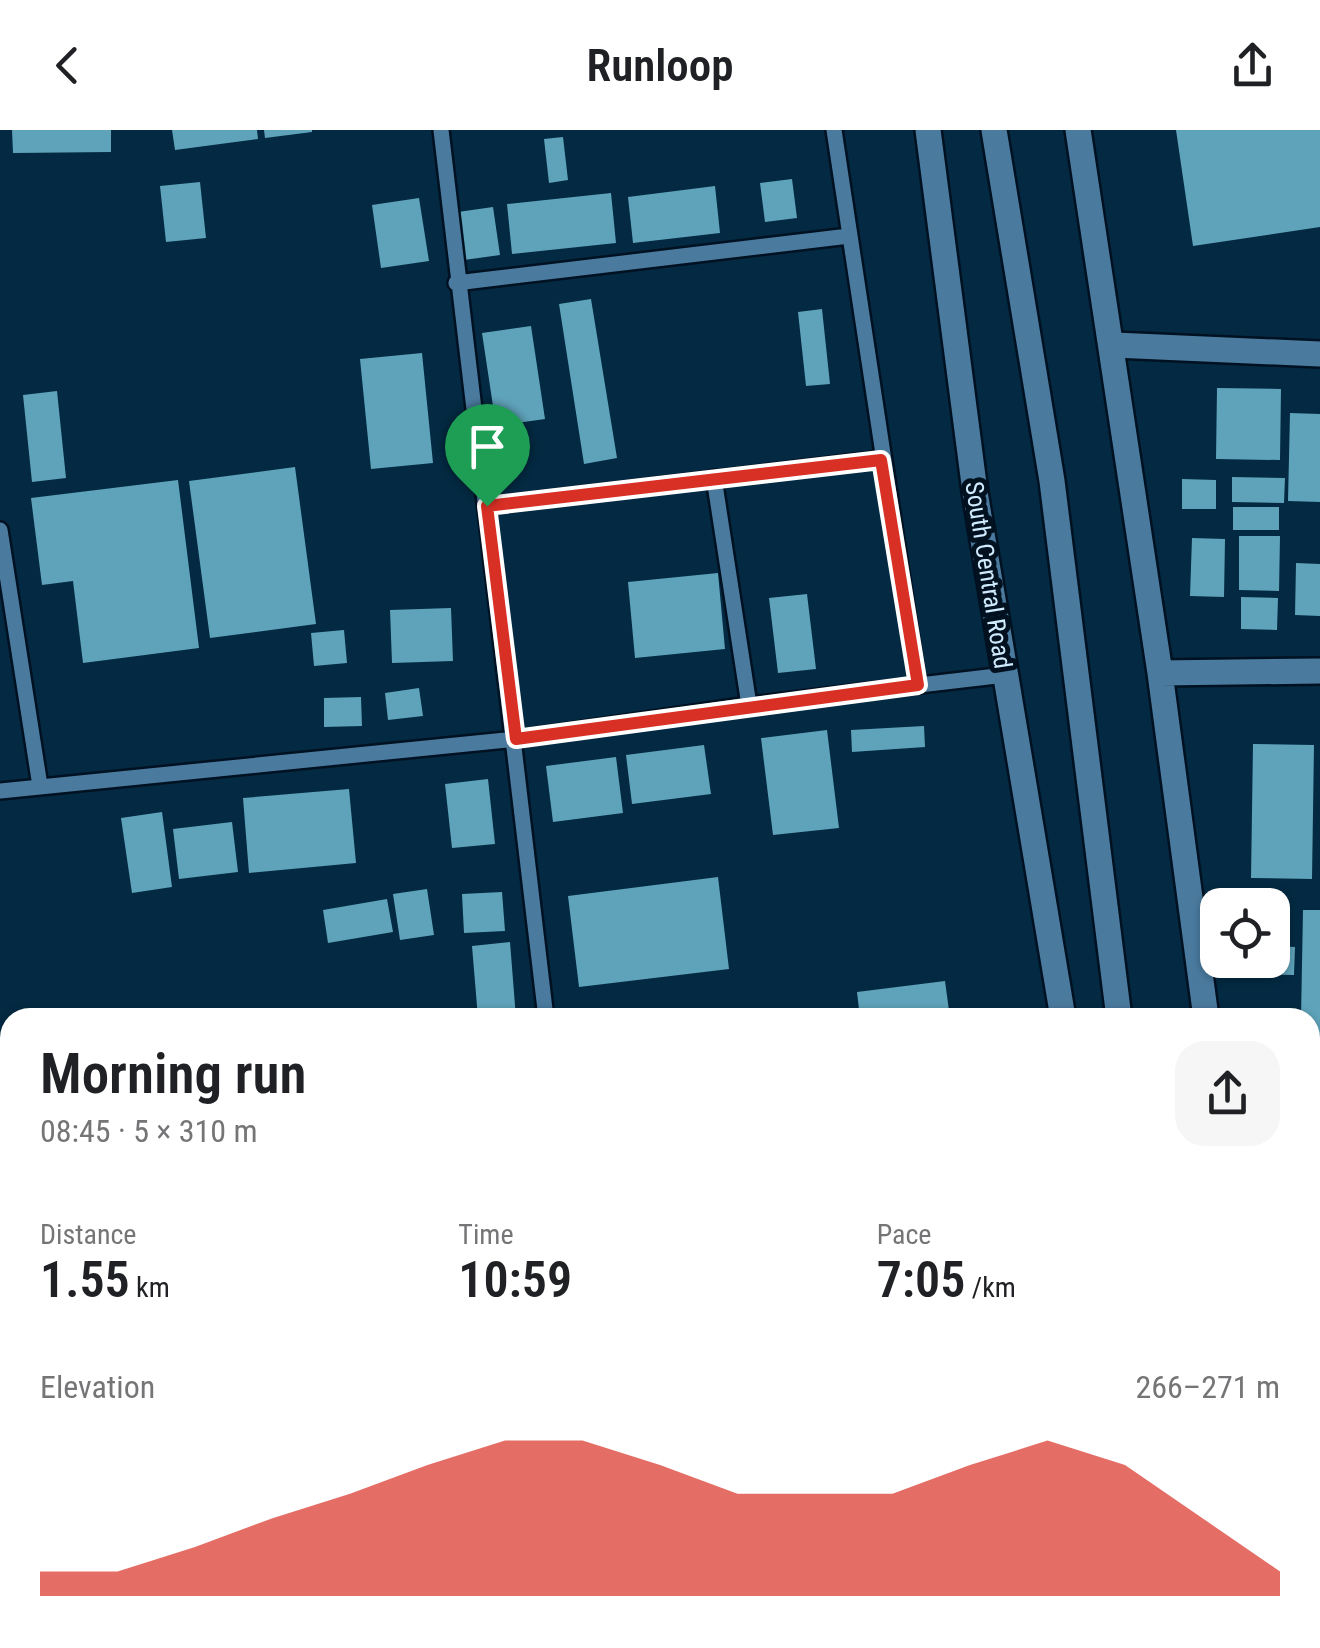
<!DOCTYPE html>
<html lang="en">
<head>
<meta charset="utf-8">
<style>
	body { margin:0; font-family:"Roboto Condensed",sans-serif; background:#f6f6f6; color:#202124; height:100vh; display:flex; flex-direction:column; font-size:38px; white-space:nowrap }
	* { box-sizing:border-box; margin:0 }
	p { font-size:32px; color:#757577 }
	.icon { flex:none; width:55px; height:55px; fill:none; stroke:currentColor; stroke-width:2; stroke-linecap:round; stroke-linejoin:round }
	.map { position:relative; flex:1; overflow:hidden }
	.sheet { position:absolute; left:0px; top:878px; width:1320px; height:642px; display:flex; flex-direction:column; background:#fff; border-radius:30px 30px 0 0; box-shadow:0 2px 8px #0004 }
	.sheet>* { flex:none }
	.tools { position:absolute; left:1200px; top:758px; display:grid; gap:20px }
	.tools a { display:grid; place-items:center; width:90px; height:90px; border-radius:20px; background:#fff; box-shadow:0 2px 8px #0004; font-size:50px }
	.pin { position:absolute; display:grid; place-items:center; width:85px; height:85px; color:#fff; margin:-102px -42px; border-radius:50% 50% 50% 0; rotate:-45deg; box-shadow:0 0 10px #0007 }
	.pin .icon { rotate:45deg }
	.round { display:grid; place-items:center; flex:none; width:105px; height:105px; border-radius:30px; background:#f6f6f6 }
	.head { display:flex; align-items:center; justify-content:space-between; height:170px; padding:0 40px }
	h1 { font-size:55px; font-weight:600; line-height:75px }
	.figures { display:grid; grid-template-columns:repeat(3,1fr); gap:15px; height:170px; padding:10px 40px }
	.figures div { display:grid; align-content:center }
	.figures b { font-size:50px; font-weight:600 }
	.figures small { font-size:28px; font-weight:400 }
	.figures p { font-size:28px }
	.chart { height:280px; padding:20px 40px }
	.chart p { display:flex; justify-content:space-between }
	.chart svg { width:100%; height:180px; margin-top:10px; fill:#d93025; opacity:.7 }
	header { display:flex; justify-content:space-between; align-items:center; height:130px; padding:0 40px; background:#fff; font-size:45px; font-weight:600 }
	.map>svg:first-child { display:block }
	.building { fill:#5fa3ba }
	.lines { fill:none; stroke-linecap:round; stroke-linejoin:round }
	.service-casing { stroke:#012; stroke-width:20 }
	.minor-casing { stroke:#012; stroke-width:30 }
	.tertiary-casing { stroke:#012; stroke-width:30 }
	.secondary-casing { stroke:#012; stroke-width:30 }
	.service { stroke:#4a7b9f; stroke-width:15 }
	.minor { stroke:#4a7b9f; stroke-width:25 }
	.tertiary { stroke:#4a7b9f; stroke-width:25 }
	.secondary { stroke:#4a7b9f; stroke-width:25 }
	.route-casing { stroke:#fff; stroke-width:20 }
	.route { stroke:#d93025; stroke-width:12 }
	.labels { text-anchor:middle; stroke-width:10; stroke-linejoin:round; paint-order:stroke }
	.street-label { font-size:25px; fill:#d0eafe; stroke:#01111f }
</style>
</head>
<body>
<header><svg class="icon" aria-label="back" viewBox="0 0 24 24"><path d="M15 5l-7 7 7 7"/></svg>Runloop<svg class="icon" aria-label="share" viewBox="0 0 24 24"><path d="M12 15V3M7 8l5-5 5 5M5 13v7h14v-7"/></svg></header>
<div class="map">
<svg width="1320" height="1518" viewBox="0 0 1320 1518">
	<rect width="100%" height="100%" fill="#032a42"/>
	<!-- building -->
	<path class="building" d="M12,0H111V22L13,23Z
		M172,0H257L258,9L175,20Z
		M264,0H312V2L265,8Z
		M1176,0H1320V97L1193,116Z
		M563,7L568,50L549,53L544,9Z
		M792,49L797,88L765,92L760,53Z
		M200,52L206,108L166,112L160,56Z
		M715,56L720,103L633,113L628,67Z
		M611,63L616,113L512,124L507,74Z
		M419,68L429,131L381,138L372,75Z
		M493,77L500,125L464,130L458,82Z
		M591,169L617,328L584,334L559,174Z
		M822,179L830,254L806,256L798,182Z
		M531,196L545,289L496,296L482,203Z
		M422,223L433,333L371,339L360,229Z
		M1217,258L1281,259L1280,330L1216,329Z
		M57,261L66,348L32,352L23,265Z
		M1290,283L1320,284V372L1288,371Z
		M295,337L316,494L210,508L189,351Z
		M1232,347L1285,348L1284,373L1232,372Z
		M1182,349L1216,350V379H1182Z
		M178,350L199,518L83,533L73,451L42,455L31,368Z
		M1233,377H1279V400H1233Z
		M1239,406H1280L1279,461L1239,460Z
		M1192,408L1225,409L1224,467L1190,466Z
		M1296,433L1320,434V486L1295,485Z
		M718,443L725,519L635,528L628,452Z
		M807,464L816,539L778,543L769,468Z
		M1241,467L1278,468L1277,500L1241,499Z
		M451,478L453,531L392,533L390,480Z
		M344,500L347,533L314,536L311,503Z
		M419,558L423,586L388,590L385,563Z
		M361,567L362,596L324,597V568Z
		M924,596L925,617L852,622L851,600Z
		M827,600L839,698L773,705L761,608Z
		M1253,614L1314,615L1312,749L1251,748Z
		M704,615L711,664L632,674L626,625Z
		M616,627L623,683L553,692L546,636Z
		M488,649L495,714L452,718L445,654Z
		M349,659L356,733L249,743L243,668Z
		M162,682L172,757L132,763L121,688Z
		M232,692L238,742L179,749L173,699Z
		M718,747L729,839L579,857L568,766Z
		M427,759L434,805L400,810L393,764Z
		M502,762L505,801L464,803L462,764Z
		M387,769L393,802L328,813L323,780Z
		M1303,780H1320V993H1310V888H1301Z
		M510,812L516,888H478L472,816Z
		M1272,816L1295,817L1294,845L1253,844L1254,830H1272Z
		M945,851L950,888H860L857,862Z
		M10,946V995L0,996V947Z
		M1310,1136H1320V1367L1310,1366Z
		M1310,1477H1320V1518H1280V1510H1310Z
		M95,1510H153L154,1518H96Z
		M190,1510H326L327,1518H191Z
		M341,1510H561L562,1518H342Z
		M728,1510H810V1512L730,1518Z"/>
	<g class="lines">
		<!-- service casing -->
		<g class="service-casing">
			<path id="service" d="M441,0L546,888
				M834,0L918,555
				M456,153L849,106
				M714,348L749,575
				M487,376L881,329
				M0,400L40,656
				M0,661L516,609L749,575L1005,545
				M169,1510L170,1518
				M623,1510L624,1518"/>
		</g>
		<!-- minor casing -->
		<g class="minor-casing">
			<path id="minor" d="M1114,215L1320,224
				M1310,1423L1320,1424"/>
		</g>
		<!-- tertiary casing -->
		<g class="tertiary-casing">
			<path id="tertiary" d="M1078,0L1160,543L1320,541
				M1160,543L1206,888
				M1310,1046H1320
				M1122,1518L1125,1510"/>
		</g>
		<!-- secondary casing -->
		<g class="secondary-casing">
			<path id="secondary" d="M928,0L975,362L1063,888
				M994,0L1052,351L1119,888
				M0,1155L10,1154
				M0,1205L10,1203
				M990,1518L993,1510
				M1039,1518L1042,1510"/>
		</g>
		<!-- service -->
		<use href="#service" class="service"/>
		<!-- minor -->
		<use href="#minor" class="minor"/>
		<!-- tertiary -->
		<use href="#tertiary" class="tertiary"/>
		<!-- secondary -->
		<use href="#secondary" class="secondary"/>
	</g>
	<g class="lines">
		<!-- route casing -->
		<g class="route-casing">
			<path id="route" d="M881,330L918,555L516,609L487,376Z"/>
		</g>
		<!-- route -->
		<use href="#route" class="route"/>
	</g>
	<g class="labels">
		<!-- street labels -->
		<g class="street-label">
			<text transform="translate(989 445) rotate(81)" y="9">South Central Road</text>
		</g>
	</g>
</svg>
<div class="tools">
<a><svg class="icon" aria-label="locate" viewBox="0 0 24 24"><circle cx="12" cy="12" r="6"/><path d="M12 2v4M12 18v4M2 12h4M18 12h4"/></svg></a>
</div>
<div class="pin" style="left:487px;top:376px;background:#1e9e55"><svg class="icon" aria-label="arrive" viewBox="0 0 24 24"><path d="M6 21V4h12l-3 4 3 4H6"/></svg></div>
<section class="sheet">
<div class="head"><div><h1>Morning run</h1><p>08:45 · 5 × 310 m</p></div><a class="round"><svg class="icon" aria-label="share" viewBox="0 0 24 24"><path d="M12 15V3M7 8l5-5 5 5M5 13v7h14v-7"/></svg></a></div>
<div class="figures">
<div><p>Distance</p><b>1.55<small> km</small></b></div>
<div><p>Time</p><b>10:59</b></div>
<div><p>Pace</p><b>7:05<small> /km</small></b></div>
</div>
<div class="chart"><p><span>Elevation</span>266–271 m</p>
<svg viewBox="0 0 160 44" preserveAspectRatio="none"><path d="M0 44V38L10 38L20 32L30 25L40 19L50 12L60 6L70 6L80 12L90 19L100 19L110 19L120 12L130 6L140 12L150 25L160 38V44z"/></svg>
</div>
</section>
</div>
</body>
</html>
